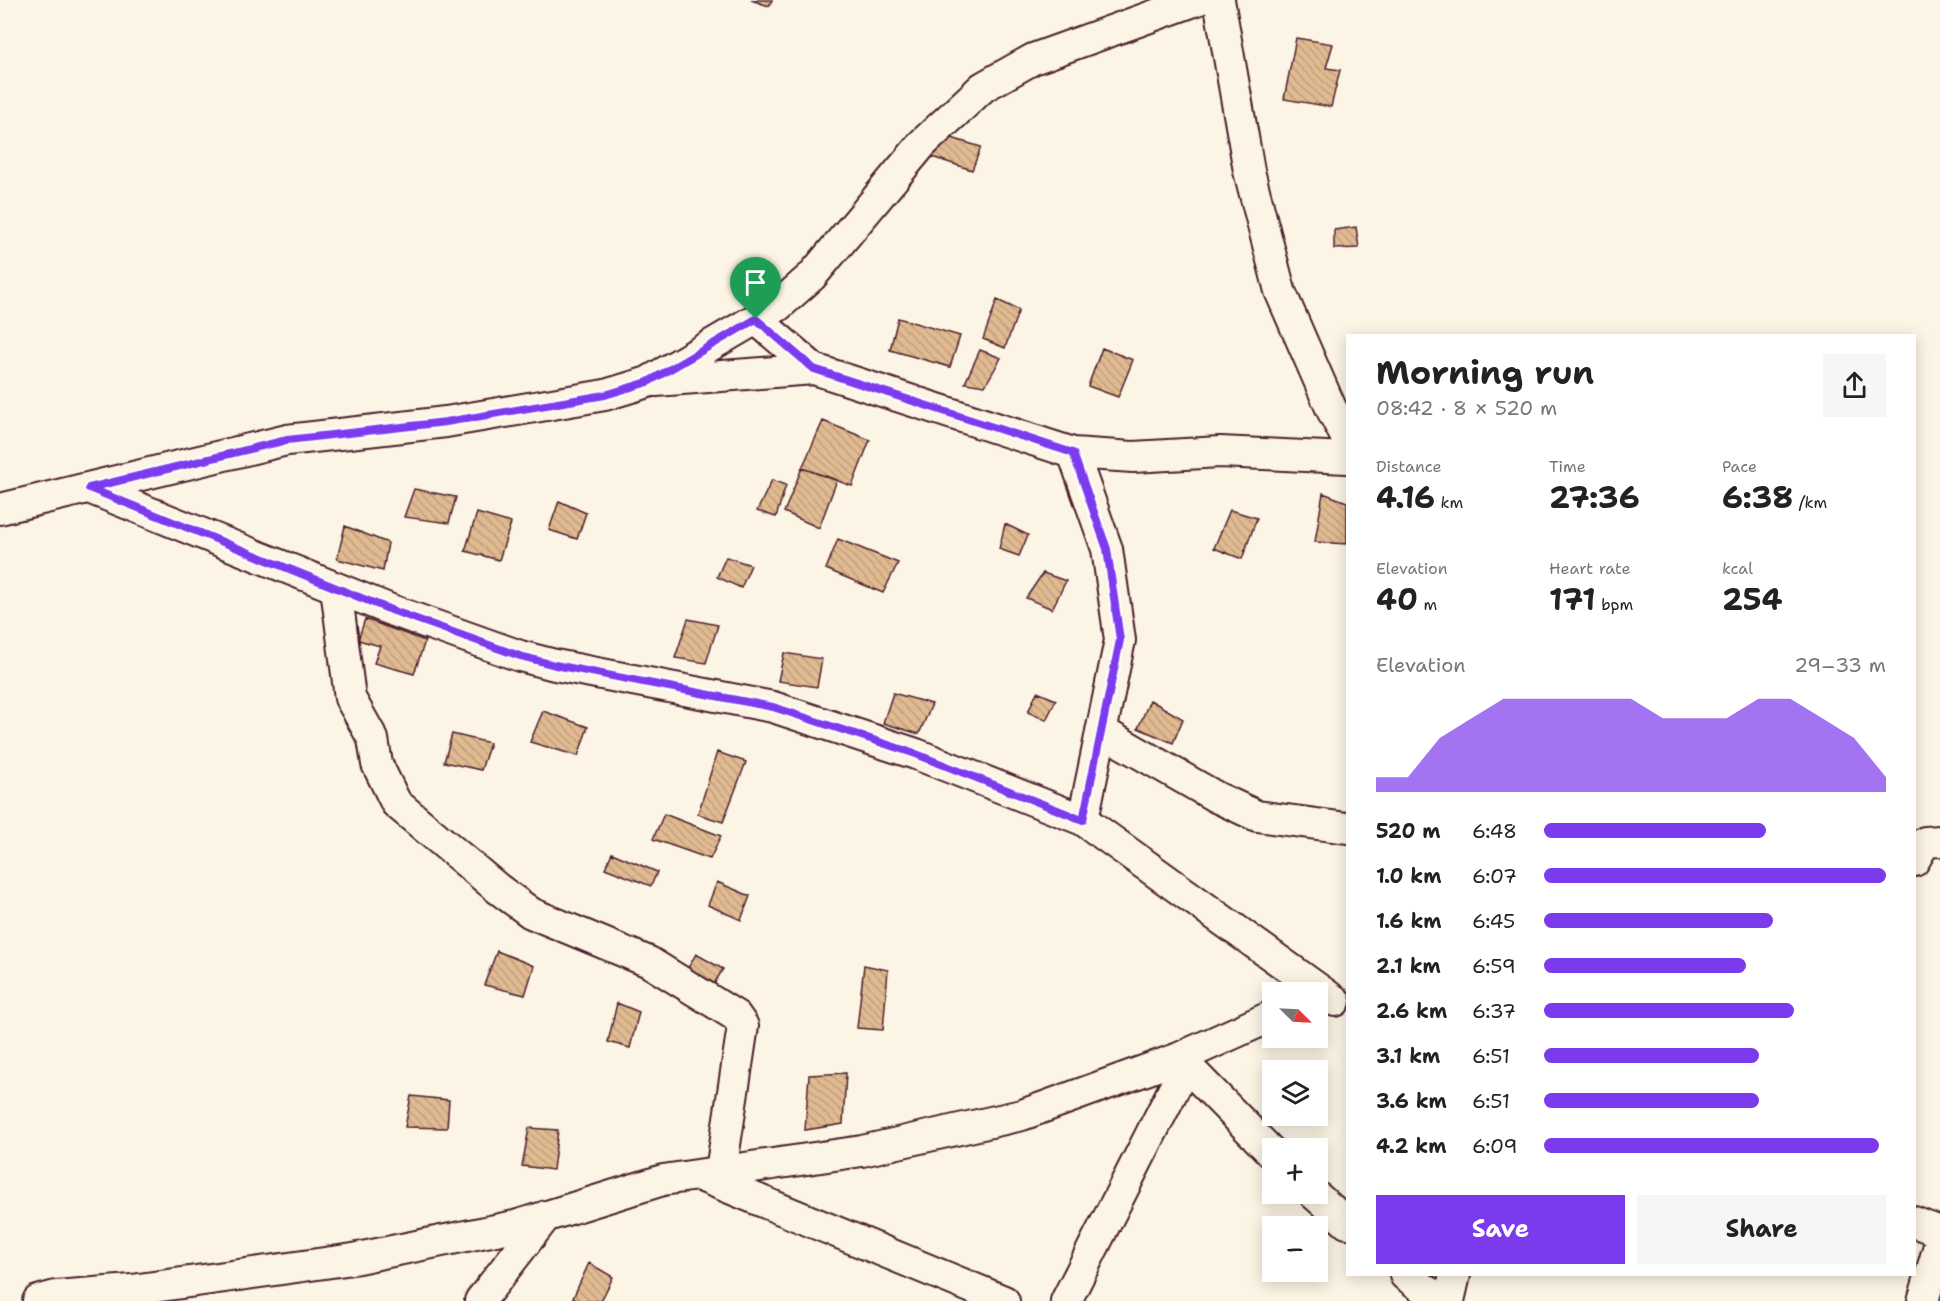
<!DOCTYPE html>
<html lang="en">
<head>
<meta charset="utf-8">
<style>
	body { margin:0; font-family:"Shantell Sans",sans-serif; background:#f6f6f6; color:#222; height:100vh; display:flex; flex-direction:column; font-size:22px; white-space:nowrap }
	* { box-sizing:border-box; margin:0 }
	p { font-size:20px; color:#767676 }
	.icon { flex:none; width:33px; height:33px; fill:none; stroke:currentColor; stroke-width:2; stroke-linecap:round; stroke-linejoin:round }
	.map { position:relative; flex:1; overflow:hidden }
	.drawer { position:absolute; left:1346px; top:334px; width:570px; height:942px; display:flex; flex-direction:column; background:#fff; border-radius:0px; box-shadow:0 3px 15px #0003 }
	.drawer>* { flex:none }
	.needle { width:39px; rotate:114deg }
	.controls { position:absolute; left:1262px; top:982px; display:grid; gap:12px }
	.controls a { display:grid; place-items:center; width:66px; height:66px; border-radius:0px; background:#fff; box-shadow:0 3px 15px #0003; font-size:30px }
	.pin { position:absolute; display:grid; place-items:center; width:51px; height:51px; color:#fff; margin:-62px -26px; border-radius:50% 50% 50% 0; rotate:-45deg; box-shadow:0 0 6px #0007 }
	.pin .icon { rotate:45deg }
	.round { display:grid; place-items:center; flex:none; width:63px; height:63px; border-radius:0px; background:#f6f6f6 }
	.summary { display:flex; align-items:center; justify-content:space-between; height:102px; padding:0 30px }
	h1 { font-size:33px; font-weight:700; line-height:45px }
	.figures { display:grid; grid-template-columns:repeat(3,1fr); gap:9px; height:102px; padding:6px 30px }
	.figures div { display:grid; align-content:center }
	.figures b { font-size:30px; font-weight:700 }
	.figures small { font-size:16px; font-weight:400 }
	.figures p { font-size:16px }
	.chart { height:168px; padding:12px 30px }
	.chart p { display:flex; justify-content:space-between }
	.chart svg { width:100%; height:108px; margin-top:6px; fill:#7c3aed; opacity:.7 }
	.button { display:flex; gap:12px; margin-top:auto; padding:12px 30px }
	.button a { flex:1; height:69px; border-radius:0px; background:#7c3aed; color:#fff; font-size:24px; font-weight:700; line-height:69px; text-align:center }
	.button a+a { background:#f6f6f6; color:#222 }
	ul { padding:0 30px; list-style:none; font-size:20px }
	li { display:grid; grid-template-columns:96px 72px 1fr; align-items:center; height:45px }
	li i { height:15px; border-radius:8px; background:#7c3aed }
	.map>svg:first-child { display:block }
	.building { fill:url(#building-back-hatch); stroke:#4a1f2b; stroke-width:1.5 }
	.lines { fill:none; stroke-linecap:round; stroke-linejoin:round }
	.minor-casing { stroke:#4a1f2b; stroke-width:34 }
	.minor { stroke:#fcf5e5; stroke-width:30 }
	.route-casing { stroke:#fff; stroke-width:12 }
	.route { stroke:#7c3aed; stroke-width:8 }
</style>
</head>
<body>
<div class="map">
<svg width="1940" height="1301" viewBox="0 0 1940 1301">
	<defs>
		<pattern id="building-back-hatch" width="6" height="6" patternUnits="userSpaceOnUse" patternTransform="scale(1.5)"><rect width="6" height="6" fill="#e0ba91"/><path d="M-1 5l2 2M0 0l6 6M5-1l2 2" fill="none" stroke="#c29f7d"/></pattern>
	</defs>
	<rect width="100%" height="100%" fill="#fcf5e5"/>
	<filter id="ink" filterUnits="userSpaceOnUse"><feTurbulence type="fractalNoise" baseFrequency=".0167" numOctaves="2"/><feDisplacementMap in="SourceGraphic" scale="12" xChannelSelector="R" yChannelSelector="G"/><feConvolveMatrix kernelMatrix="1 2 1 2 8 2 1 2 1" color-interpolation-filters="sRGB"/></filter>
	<g filter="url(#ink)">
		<!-- building -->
		<path class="building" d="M751,0H772L769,6Z
			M1296,38L1333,44L1326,68L1340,70L1331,107L1284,99Z
			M945,136L981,147L972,170L932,157Z
			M1356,227L1359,248L1334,249V230Z
			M997,300L1019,310L1005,348L983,339Z
			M898,318L960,336L950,367L890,350Z
			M1102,348L1133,360L1118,397L1088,386Z
			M980,350L1001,358L985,386L965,383Z
			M823,421L870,440L852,486L802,468Z
			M802,468L837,480L819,528L784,512Z
			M772,480L786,485L776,517L757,511Z
			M414,489L456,497L449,523L404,517Z
			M1323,493L1347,502V544L1315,542Z
			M559,501L586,513L577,539L549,530Z
			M1230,510L1257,518L1242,559L1214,548Z
			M477,513L511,523L499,560L465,551Z
			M1005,524L1028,535L1019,556L999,549Z
			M345,526L388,543L383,571L337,559Z
			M838,539L898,563L883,593L826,569Z
			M726,557L751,565L741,588L717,577Z
			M1043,573L1066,581L1052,609L1026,598Z
			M365,619L425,641L414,674L374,663L380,646L358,640Z
			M688,619L718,625L706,663L675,658Z
			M784,653L822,659L817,687L778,681Z
			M1037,692L1056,700L1046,720L1028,712Z
			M893,693L932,704L919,734L883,723Z
			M1150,700L1183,719L1173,743L1138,728Z
			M543,711L588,727L578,756L530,742Z
			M452,734L490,743L481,770L444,762Z
			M717,752L746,762L723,822L698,814Z
			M664,814L721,836L710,859L653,839Z
			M612,853L657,872L651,886L605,868Z
			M717,882L750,896L741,920L708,905Z
			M497,951L534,966L525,995L484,985Z
			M696,954L723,969L711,989L684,975Z
			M864,965L888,970L883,1030L857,1028Z
			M617,1003L639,1012L630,1048L608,1042Z
			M846,1073L843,1124L805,1130L809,1075Z
			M411,1096L449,1100L447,1128L405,1127Z
			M529,1128L558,1130L553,1170L522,1166Z
			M589,1263L613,1277L601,1301H578L573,1298Z"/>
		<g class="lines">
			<!-- minor casing -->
			<g class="minor-casing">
				<path id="minor" d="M1219,0L1249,171L1280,291L1331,408L1347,439
					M756,319L814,369
					M656,381L814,369L1073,453L1133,457L1220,452L1347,458
					M1073,453L1107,549L1120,640L1083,820
					M89,488L391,610L520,656L555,665L773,707L916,754L1083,820L1335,1001
					M0,509L287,440L446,422L605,395L648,382L778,306L812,276L923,143L983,87L1033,59L1197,0
					M336,588L350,698L373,739L377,764L396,803L497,888L531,913L649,962L736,1016L743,1026L721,1171
					M1101,731L1216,797L1257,816L1347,828
					M1914,861L1925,842L1940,841
					M1179,1058L1272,1153
					M698,1175L1004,1301
					M1314,1194L1347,1223
					M1914,1222L1940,1232
					M1405,1275L1441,1301
					M38,1301L56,1296L132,1290L353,1259L515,1226L663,1180L862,1151L1022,1115L1179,1058L1272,1016
					M480,1301L546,1216
					M1066,1301L1186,1065
					M1449,1301L1455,1275
					M1923,1301L1940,1242"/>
			</g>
			<!-- minor -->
			<use href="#minor" class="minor"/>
		</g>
	</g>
	<g class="lines" filter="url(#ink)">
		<!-- route casing -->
		<g class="route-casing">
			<path id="route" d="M756,319L814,369L1073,453L1107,549L1120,640L1083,820L916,754L773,707L555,665L520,656L391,610L89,488L287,440L446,422L605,395L648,382Z"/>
		</g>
		<!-- route -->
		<use href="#route" class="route"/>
	</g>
</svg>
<div class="controls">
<a><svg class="needle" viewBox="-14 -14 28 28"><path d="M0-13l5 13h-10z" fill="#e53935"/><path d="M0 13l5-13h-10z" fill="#767676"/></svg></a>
<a><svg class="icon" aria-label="layers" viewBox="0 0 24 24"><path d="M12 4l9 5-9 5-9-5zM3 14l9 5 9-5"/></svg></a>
<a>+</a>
<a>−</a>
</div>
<div class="pin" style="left:756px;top:319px;background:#1e9e55"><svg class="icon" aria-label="arrive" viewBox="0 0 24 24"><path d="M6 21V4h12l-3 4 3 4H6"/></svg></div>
<section class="drawer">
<div class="summary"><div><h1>Morning run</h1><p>08:42 · 8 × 520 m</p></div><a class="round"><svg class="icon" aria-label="share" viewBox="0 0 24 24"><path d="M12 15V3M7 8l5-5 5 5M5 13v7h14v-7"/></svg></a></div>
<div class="figures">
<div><p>Distance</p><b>4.16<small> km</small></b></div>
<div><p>Time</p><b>27:36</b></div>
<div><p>Pace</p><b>6:38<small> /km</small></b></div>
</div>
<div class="figures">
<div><p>Elevation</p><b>40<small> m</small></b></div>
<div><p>Heart rate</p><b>171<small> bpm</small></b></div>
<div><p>kcal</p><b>254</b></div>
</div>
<div class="chart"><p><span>Elevation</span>29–33 m</p>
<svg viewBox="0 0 160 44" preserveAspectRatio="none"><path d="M0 44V38L10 38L20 22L30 14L40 6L50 6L60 6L70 6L80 6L90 14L100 14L110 14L120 6L130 6L140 14L150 22L160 38V44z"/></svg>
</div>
<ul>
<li><b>520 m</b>6:48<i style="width:65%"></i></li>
<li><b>1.0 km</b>6:07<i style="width:100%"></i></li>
<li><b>1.6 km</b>6:45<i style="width:67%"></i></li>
<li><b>2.1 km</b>6:59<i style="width:59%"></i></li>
<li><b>2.6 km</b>6:37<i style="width:73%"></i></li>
<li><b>3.1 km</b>6:51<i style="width:63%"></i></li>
<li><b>3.6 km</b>6:51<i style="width:63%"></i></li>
<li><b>4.2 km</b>6:09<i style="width:98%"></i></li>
</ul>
<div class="button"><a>Save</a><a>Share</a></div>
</section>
</div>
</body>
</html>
